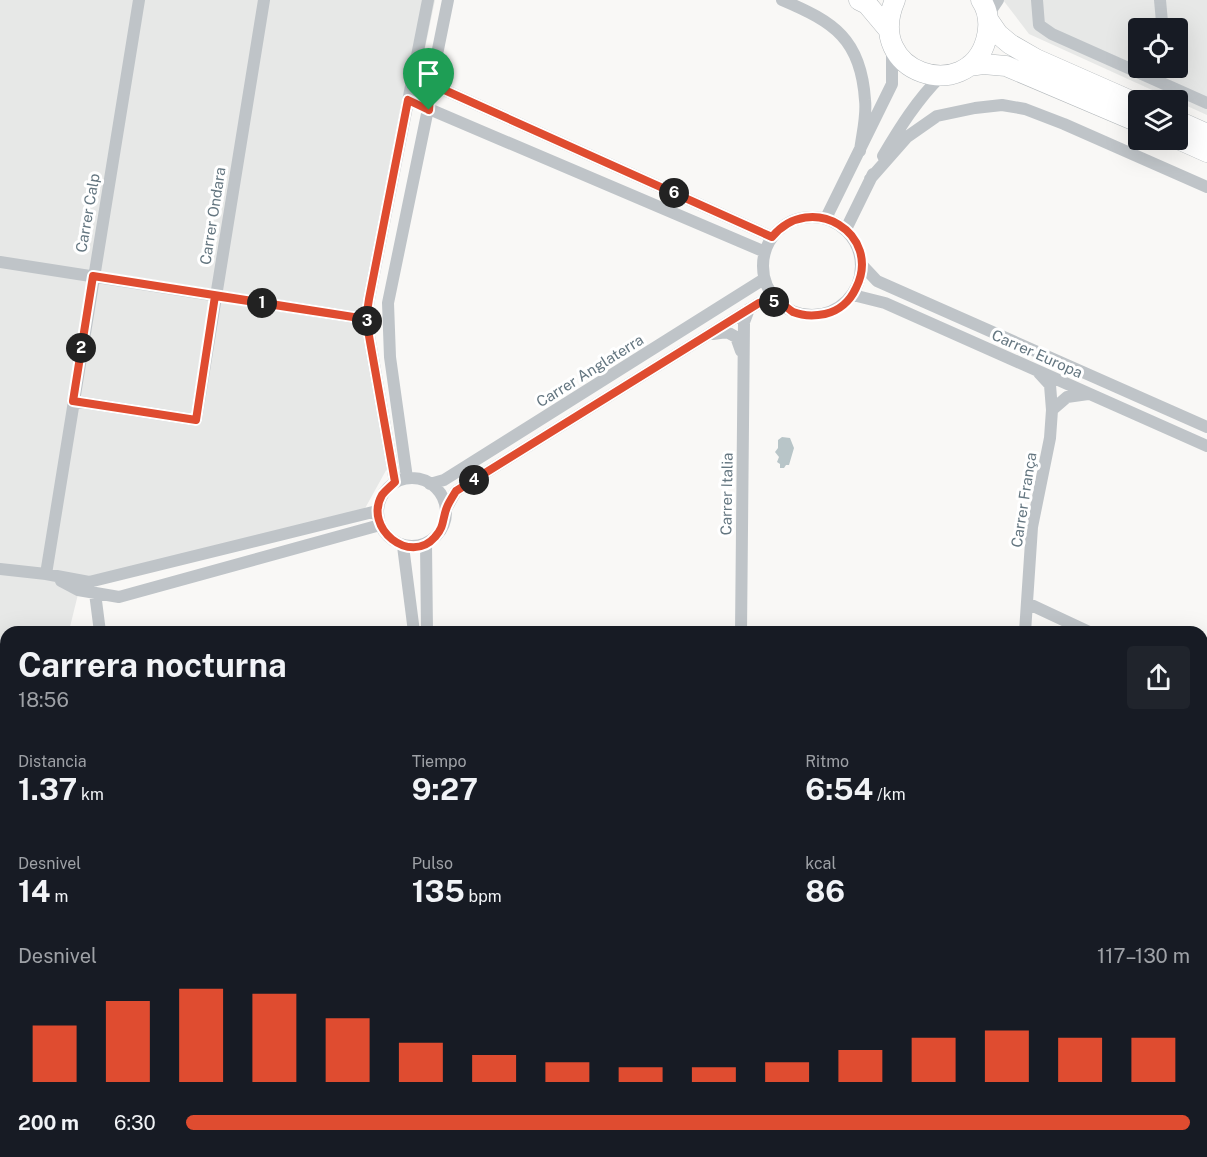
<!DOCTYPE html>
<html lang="es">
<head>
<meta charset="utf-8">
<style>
	body { margin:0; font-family:"Public Sans",sans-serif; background:#20242c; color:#f1f3f6; height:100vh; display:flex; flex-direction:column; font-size:22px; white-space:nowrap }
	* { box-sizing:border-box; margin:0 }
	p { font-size:20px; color:#9ea1a6 }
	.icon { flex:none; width:33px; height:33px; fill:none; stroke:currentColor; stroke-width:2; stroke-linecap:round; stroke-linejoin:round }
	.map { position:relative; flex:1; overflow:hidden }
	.details { position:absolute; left:0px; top:626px; width:1208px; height:532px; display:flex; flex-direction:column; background:#171b24; border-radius:18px 18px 0 0; box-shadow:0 6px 24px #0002 }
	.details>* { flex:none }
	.buttons { position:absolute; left:1128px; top:18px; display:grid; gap:12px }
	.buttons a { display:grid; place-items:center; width:60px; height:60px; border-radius:6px; background:#171b24; box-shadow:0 6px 24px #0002; font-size:30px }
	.pin { position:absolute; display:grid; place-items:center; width:51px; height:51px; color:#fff; margin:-62px -26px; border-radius:50% 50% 50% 0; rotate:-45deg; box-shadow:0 0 6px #0007 }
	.pin .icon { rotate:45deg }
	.km { position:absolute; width:30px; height:30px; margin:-15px; border-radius:50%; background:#222; color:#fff; font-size:16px; line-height:30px; text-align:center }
	.round { display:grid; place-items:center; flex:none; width:63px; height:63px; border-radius:6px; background:#20242c }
	.head { display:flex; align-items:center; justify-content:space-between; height:102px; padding:0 18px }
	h1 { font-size:33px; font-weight:700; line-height:45px }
	.figures { display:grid; grid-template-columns:repeat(3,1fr); gap:9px; height:102px; padding:6px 18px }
	.figures div { display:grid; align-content:center }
	.figures b { font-size:30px; font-weight:700 }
	.figures small { font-size:16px; font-weight:400 }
	.figures p { font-size:16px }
	.chart { height:168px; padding:12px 18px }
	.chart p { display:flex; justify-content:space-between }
	.chart svg { width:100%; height:108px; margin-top:6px; stroke:#df4c30; stroke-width:6 }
	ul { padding:0 18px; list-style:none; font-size:20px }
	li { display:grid; grid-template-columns:96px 72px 1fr; align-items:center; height:45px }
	li i { height:15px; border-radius:8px; background:#df4c30 }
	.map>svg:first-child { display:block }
	.built { fill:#e7e8e7; fill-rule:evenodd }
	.water { fill:#b8c5c8 }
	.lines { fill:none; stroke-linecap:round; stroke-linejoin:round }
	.trunk-casing { stroke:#b3b8bb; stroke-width:21 }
	.minor { stroke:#bfc4c8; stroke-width:12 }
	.trunk { stroke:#fff; stroke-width:20 }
	.route-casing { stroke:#fff; stroke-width:12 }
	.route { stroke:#df4c30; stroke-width:8 }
	.labels { text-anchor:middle; stroke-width:6; stroke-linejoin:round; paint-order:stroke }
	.street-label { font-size:15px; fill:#647680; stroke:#fff }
</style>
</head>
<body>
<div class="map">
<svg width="1207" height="1157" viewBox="0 0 1207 1157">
	<rect width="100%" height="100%" fill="#f9f8f6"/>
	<!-- built -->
	<path class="built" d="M0,0H435L370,314L389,465L363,512L81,582L69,631L6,632V742L0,741Z
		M1003,0H1207V115L1029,34ZM1138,28H1178V68H1138Z"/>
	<!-- water -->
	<path class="water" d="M782,437L790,438L794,448L789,465H786L784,468H780V464L777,462L779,457L775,452L778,448V440Z"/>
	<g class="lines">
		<!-- trunk casing -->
		<g class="trunk-casing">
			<path id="trunk" d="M859,0L867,4L888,29
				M895,0C863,74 968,105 986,40C990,26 989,12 981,0
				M989,21L998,34L1010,44L1036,59L1138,104
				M969,66L983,64L1006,66L1138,122
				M1178,121L1207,134
				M1178,139L1207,152
				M0,1094L6,1096
				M1202,1126H1207
				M185,1152L201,1157
				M1091,1157L1104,1152"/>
		</g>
		<!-- minor -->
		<path class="minor" d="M782,0C834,22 861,39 865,100C867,116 862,134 860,151
			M1037,0L1039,25L1052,34L1207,103
			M988,15L998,0
			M1160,28L1162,22L1160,0
			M408,100L431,84L772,237
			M408,100L765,252
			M883,156C900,127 917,100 941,76
			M870,179L907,137L937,116L975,108L1002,105L1025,109L1064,124L1207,187
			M763 266a49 49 0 1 1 98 0a49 49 0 1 1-98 0Z
			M826,218L892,84V47
			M846,229L873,174
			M0,262L366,319
			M862,265L877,281L1207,427
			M853,295L885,303L1207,446
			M713,334L727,332L736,337L741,351
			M73,401L196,420L264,0
			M1052,410L1067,397L1088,394
			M407,478L390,357L388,303L428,109L431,84L448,0
			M378 512a34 34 0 1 1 68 0a34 34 0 1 1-68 0Z
			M395,482L366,319L369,299L428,0
			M430,484L444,480L764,279
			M446,509L456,491L759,303L778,301
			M426,544L427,632
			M403,546L414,632
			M0,569L46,574L89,582L377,511
			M46,574L139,0
			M61,581L78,590L119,597L380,525
			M95,593L100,632
			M1027,603L1089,632
			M741,632L744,322L749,309
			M1025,632L1032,527L1050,438L1052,410L1050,385L1039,373
			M1202,651L1207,643
			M573,1152L580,1157
			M703,1152L706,1157
			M763,1157L765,1152"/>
		<!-- trunk -->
		<use href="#trunk" class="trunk"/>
	</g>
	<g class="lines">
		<!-- route casing -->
		<g class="route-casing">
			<path id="route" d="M429,110L408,100L369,299L366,319L215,296L196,420L73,401L93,276C184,291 275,305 366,319L395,482C391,486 385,491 382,495C363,528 410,566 435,537C445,526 442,519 447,507C449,502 453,496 456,491L759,303C765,302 773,300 778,302C783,303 788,309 793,312C803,316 815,316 825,314C839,311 850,301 856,288C883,234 811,190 772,237L431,84L429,110"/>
		</g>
		<!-- route -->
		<use href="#route" class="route"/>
	</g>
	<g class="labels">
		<!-- street labels -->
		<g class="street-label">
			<text transform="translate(88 213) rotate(-80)" y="5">Carrer Calp</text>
			<text transform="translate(213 216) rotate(-81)" y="5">Carrer Ondara</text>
			<text transform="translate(1037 354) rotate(24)" y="5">Carrer Europa</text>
			<text transform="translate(590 371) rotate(-32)" y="5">Carrer Anglaterra</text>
			<text transform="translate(727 494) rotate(-89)" y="5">Carrer Italia</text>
			<text transform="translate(1024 500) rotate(-81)" y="5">Carrer França</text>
		</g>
	</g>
</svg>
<div class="buttons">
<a><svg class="icon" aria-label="locate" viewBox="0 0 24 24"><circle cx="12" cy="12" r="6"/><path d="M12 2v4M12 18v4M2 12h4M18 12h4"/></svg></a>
<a><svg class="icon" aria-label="layers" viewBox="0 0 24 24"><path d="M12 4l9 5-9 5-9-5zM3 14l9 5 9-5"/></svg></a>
</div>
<div class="pin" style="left:429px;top:110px;background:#1e9e55"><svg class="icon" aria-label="arrive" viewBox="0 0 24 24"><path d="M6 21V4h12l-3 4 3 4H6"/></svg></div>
<b class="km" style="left:262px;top:303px">1</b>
<b class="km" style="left:81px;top:348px">2</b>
<b class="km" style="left:367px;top:321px">3</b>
<b class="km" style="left:474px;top:480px">4</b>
<b class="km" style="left:774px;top:302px">5</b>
<b class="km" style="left:674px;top:193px">6</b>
<section class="details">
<div class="head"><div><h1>Carrera nocturna</h1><p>18:56</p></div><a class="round"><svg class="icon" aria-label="share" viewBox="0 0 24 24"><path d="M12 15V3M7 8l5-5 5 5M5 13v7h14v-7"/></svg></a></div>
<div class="figures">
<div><p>Distancia</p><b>1.37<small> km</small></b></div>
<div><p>Tiempo</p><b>9:27</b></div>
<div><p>Ritmo</p><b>6:54<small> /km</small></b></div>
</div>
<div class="figures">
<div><p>Desnivel</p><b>14<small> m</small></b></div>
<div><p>Pulso</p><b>135<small> bpm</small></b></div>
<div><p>kcal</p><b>86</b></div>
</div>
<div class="chart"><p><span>Desnivel</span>117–130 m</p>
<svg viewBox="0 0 160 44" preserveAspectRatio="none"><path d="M5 44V21M15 44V11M25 44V6M35 44V8M45 44V18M55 44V28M65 44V33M75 44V36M85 44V38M95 44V38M105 44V36M115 44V31M125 44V26M135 44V23M145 44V26M155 44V26"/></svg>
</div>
<ul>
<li><b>200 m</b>6:30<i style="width:100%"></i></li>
</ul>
</section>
</div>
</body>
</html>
